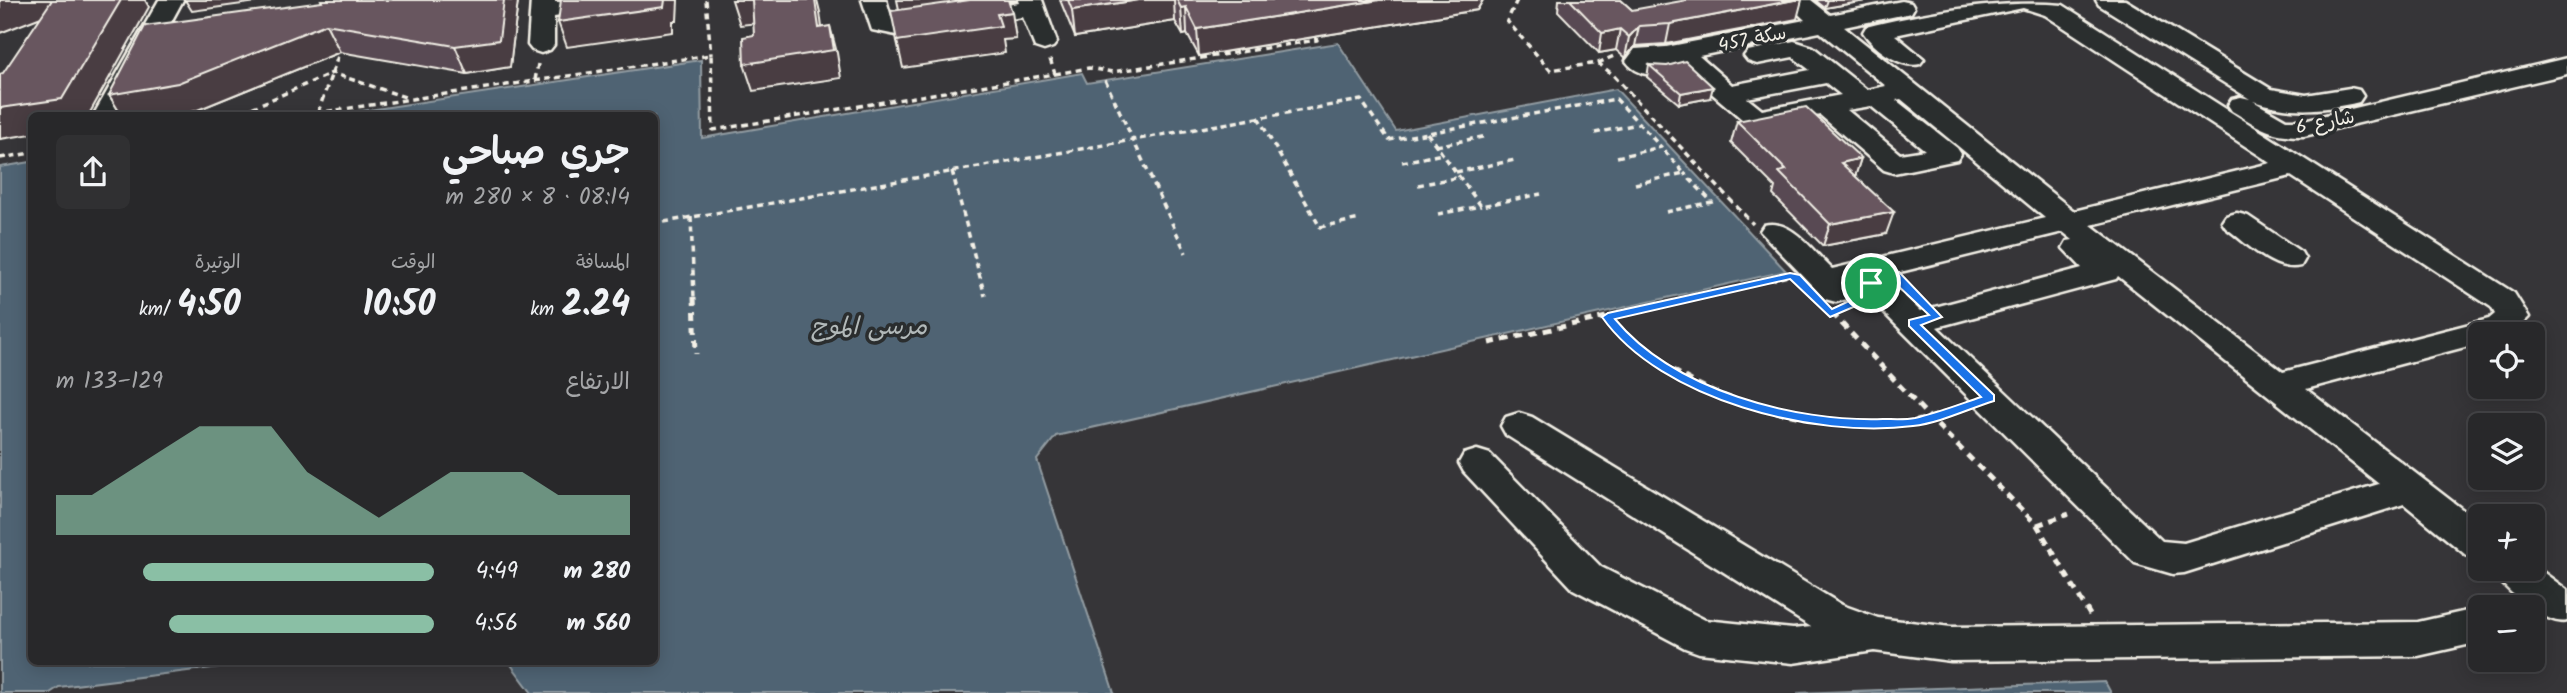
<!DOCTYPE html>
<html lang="ar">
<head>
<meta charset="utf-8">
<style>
	body { margin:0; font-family:Kalam,"Playpen Sans Arabic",sans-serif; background:#303032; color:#f1f3f6; direction:rtl; height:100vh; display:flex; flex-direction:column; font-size:26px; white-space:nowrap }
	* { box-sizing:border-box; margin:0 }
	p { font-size:23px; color:#a5a6a8 }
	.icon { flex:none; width:38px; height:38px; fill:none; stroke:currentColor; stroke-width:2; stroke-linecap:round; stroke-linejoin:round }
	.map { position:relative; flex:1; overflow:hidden; direction:ltr }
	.details { position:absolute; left:28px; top:112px; width:630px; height:553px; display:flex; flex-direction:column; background:#28282a; border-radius:10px; box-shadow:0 4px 18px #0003,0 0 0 2px #444447; direction:rtl }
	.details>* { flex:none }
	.buttons { position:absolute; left:2468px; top:322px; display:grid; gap:14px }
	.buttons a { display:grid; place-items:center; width:77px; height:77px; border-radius:10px; background:#28282a; box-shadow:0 4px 18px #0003,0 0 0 2px #444447; font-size:35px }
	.pin { position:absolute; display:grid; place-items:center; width:60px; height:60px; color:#fff; margin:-30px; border:4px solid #fff; border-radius:50%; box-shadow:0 2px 7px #0007 }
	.round { display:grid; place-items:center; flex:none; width:74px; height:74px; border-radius:10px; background:#303032 }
	.summary { display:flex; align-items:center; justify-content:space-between; height:119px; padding:0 28px }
	h1 { font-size:38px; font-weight:600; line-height:52px }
	.metrics { display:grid; grid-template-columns:repeat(3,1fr); gap:10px; height:119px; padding:7px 28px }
	.metrics div { display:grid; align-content:center }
	.metrics b { font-size:35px; font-weight:600 }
	.metrics small { font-size:19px; font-weight:400 }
	.metrics p { font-size:19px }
	.chart { height:196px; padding:14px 28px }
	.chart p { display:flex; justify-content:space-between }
	.chart svg { width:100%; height:126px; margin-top:7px; fill:#8abfa5; opacity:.7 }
	ul { padding:0 28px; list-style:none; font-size:23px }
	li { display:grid; grid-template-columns:112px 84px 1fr; align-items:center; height:52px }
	li i { height:18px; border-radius:9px; background:#8abfa5 }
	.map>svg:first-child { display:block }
	.water { fill:#506473; stroke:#929ca2; stroke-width:2 }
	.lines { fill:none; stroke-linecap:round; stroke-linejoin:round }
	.minor-casing { stroke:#f4f1e8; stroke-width:5 }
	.path-far1 { stroke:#f4f1e8; stroke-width:3.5; stroke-dasharray:6 4.5; stroke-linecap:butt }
	.path { stroke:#f4f1e8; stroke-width:5; stroke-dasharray:8 6; stroke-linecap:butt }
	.minor { fill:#2a2d2e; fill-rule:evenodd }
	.wall { fill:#594a52; stroke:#f4f1e8; stroke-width:2 }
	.shaded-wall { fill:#483c42; stroke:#f4f1e8; stroke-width:2 }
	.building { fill:#67565f; stroke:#f4f1e8; stroke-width:2 }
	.route { fill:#1a73e8; stroke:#fff; stroke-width:2; fill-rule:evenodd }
	.labels { text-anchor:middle; stroke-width:7; stroke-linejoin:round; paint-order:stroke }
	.far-street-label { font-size:19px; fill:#f4f1e8; stroke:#2a2d2e }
	.water-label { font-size:24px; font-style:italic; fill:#b2b9b9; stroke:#2a2d2e }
</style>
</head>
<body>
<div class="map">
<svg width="2567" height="693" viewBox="0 0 2567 693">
	<rect width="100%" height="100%" fill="#363538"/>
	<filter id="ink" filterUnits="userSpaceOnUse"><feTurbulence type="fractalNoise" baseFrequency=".0143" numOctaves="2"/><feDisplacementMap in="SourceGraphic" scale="14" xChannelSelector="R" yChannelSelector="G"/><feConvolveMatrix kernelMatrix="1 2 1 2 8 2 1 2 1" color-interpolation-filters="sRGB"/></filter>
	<g filter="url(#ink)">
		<!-- water -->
		<path class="water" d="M1338,43L1396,131L1616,89L1786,271L1056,436L1037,460L1114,693H532L509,662H654V116L336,115L701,60L702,138L1082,73L1087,83Z
			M31,162L32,662H260L59,687L50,693H0V167Z
			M2105,682L2111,693H1797Z"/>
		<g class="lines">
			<!-- minor casing -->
			<g class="minor-casing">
				<path id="minor" d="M159,0H183L120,116H93Z
					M531,0H555V2L638,0L635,5L626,7L554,17V45L550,50L541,53L532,50L528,45Z
					M862,0H886L892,20L901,22L1019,3L1018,0H1042L1057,42L1053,47L1044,50L1035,47L1023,17L901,36L872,30Z
					M1784,0H1811L1830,15L1902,1L1911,3L1914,8L1911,13L1844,27L2074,211L2271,163L2045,15L2023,8L1895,35L1924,59L1920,64C1901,69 1873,48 1863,32L1866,27C1927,12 2001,0 2063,5L2514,293L2529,317L2512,334H2480V343L2306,389L2480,523V559L2466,555L2404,504L2184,573L2173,574L2135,563L1855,284L1848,285L1852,292L1847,299L1836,302L1825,299L1760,231L1764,225C1792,218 1813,252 1832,269L2045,218L1901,99L1896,100L1957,148L1961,154L1957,160L1894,173L1884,170L1820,115L1759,127L1749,125L1682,68L1679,72C1661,77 1638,78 1626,61L1635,49L1666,47L1805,20ZM1820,32L1886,86L1867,90L1813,47L1794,41L1748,51L1744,56L1748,61L1757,64L1793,57L1810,70L1732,85L1699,56ZM1826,83L1841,95L1762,110L1747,98ZM1871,106L1925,150L1900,154L1847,110ZM2291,176L2491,307L2495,314L2489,319L2283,372L2091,225ZM2063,232L2073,240L2067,241L2063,248L2082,268L1920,311L1884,276ZM2118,276L2379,484L2184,543L2162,541L1937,327L2116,279Z
					M2096,0H2125L2271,89L2306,95L2350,88L2359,90L2363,96L2359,102C2322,111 2290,113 2253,101L2286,120H2304L2567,58V74L2304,136C2269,136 2261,128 2232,111L2228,105L2232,99L2241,97L2250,99L2099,5Z
					M2237,213L2248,216L2301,252L2305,259L2301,266C2274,273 2247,243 2226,228L2222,222L2226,216Z
					M1519,413L1532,417L1842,605L1878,618L1951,627L2418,622L2480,608V642L2418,656L1951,661L1874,651L1793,663L1699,653L1685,648L1573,589L1464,472L1459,463L1464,454L1477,450L1490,454L1601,567L1705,620L1793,629L1811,627L1506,435L1501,426L1506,417Z
					M2532,564L2567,590V621C2547,627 2500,586 2491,569H2532Z"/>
			</g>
			<!-- path-far1 -->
			<path class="path-far1" d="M706,0L711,55
				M1517,0L1507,21L1550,70L1598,63L1612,74L1753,224
				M1598,63L1616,55
				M1055,74L1089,68L1112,72L1317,40L1313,34
				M535,80L538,64
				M1105,80L1186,253
				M318,112L341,48
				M233,116L332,73L408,98
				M296,116L711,55L713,130L1055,74L1050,59
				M1258,117L1320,227L1360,219
				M1427,133L1481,206L1541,194
				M1595,133L1638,124
				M1436,146L1487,136
				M0,158L32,153
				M1402,162L1443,154
				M952,171L985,296
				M1456,172L1515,160
				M1635,184L1684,173L1661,147
				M1418,185L1460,177
				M1666,212L1712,202L1684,173
				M1438,214L1481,206
				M691,217L694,298
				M664,222L1361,100L1389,140L1616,99L1661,147L1617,157
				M1688,298L1789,276"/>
			<!-- path -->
			<path class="path" d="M694,297L696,354
				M1832,313L1930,418L2037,525L2090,615
				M1608,317C1670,382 1742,411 1831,421C1856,424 1882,426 1906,423C1926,420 1944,413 1963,407
				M1489,343L1696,297
				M2037,525L2069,514"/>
			<!-- minor -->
			<use href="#minor" class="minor"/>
		</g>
		<!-- wall -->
		<path class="wall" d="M1060,0H1483L1477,10L1199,56L1187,34L1183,35L1175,21L1075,37Z
			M1559,0H1621L1632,10L1797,19L1666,44L1635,46L1625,58L1616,50L1599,53L1558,11Z
			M1815,0H1871L1825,8Z
			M518,1L510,67L467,74L340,52L195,111L170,116H122L109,95L322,2Z
			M1649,65L1710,98L1679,104L1647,77Z
			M1737,121L1861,158L1855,176L1886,234L1823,246L1773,195L1775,187L1731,143Z"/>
		<!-- shaded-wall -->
		<path class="shaded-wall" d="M0,0H85L0,33Z
			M121,0H145L149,7L88,116H32V134L0,139V108Z
			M185,0H271L192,11Z
			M504,0L518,1L510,67L467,74L455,46Z
			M665,0H678L677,21H673V32L567,47L558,22Z
			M732,0H753L759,23L740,25Z
			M815,0H817L820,12L825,51L830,26L837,53L841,78L753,91L744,64Z
			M897,0H1015L1016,1L901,19Z
			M1139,0H1174L1175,21L1075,37L1072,10Z
			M1379,0H1483L1477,10L1199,56L1197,29Z
			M1794,0H1802L1797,19L1666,44L1670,24Z
			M1828,0H1871L1825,8Z
			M1186,7L1187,34L1183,35L1181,8Z
			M1012,12L1016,39L1003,40L1005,53L903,68L897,41L997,14Z
			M326,24L340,52L195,111L170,116H122L109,95Z
			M1639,26L1635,46L1625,58L1629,37Z
			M1620,29L1616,50L1599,53L1602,33Z
			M1713,87L1710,98L1679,104L1681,93Z
			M1861,158L1854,180L1841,163Z
			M1894,212L1886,234L1823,246L1830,224Z"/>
		<!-- building -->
		<path class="building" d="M52,0H121L62,99L0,108V74L3,73Z
			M321,0H504L499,40L455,46L326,24L178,83L109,95L145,26L322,2Z
			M561,0H665L664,7L558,22Z
			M752,0H815L819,28L830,26L834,50L744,64L743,37L754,35Z
			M970,0H1008L1012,12L997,14L1001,26L897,41L891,11Z
			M1068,0H1139L1072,10Z
			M1177,0H1379L1197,29L1186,7L1181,8Z
			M1570,0H1621L1632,10L1687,0H1794L1670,24L1639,26L1629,37L1620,29L1602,33Z
			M1685,61L1713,87L1681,93L1649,65L1667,66Z
			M1806,107L1861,158L1841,163L1894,212L1830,224L1779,172L1786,170L1737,121Z"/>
	</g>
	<!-- route -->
	<path class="route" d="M1899,272L1942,317L1921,325L1994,395V401C1968,409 1940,423 1913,426C1816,439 1660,400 1602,317L1608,313L1790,273L1800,275L1832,309L1873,290L1866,283L1868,280ZM1790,279L1830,317L1884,294L1886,291L1879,284L1893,281L1929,315L1909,320V326L1981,397C1960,404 1937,413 1915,418C1905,420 1893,419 1883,419C1794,422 1674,390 1615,319Z"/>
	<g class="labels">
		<!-- far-street labels -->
		<g class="far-street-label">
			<text transform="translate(1752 38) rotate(-11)" y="7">سكة 457</text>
			<text transform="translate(2325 121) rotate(-11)" y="7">شارع 6</text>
		</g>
		<!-- water labels -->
		<g class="water-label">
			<text x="869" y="334">مرسى الموج</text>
		</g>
	</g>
</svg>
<div class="buttons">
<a><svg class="icon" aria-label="locate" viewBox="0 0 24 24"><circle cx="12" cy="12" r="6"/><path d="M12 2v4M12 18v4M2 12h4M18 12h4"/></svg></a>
<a><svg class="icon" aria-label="layers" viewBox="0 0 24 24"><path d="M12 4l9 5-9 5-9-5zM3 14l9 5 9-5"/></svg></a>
<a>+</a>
<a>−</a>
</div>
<div class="pin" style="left:1871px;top:283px;background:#1e9e55"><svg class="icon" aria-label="arrive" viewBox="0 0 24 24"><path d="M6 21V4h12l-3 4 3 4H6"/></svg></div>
<section class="details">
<div class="summary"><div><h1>جري صباحي</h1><p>08:14 · 8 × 280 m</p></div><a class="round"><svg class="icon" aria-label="share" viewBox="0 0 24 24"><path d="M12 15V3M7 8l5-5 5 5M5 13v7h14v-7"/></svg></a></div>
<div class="metrics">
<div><p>المسافة</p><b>2.24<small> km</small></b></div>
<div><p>الوقت</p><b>10:50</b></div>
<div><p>الوتيرة</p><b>4:50<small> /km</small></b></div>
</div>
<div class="chart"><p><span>الارتفاع</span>129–133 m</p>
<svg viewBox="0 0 160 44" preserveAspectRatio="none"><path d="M0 44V30L10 30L20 22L30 14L40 6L50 6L60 6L70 22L80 30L90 38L100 30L110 22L120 22L130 22L140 30L150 30L160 30V44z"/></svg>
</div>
<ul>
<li><b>280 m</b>4:49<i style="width:77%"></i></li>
<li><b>560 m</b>4:56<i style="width:70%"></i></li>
</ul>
</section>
</div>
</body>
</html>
